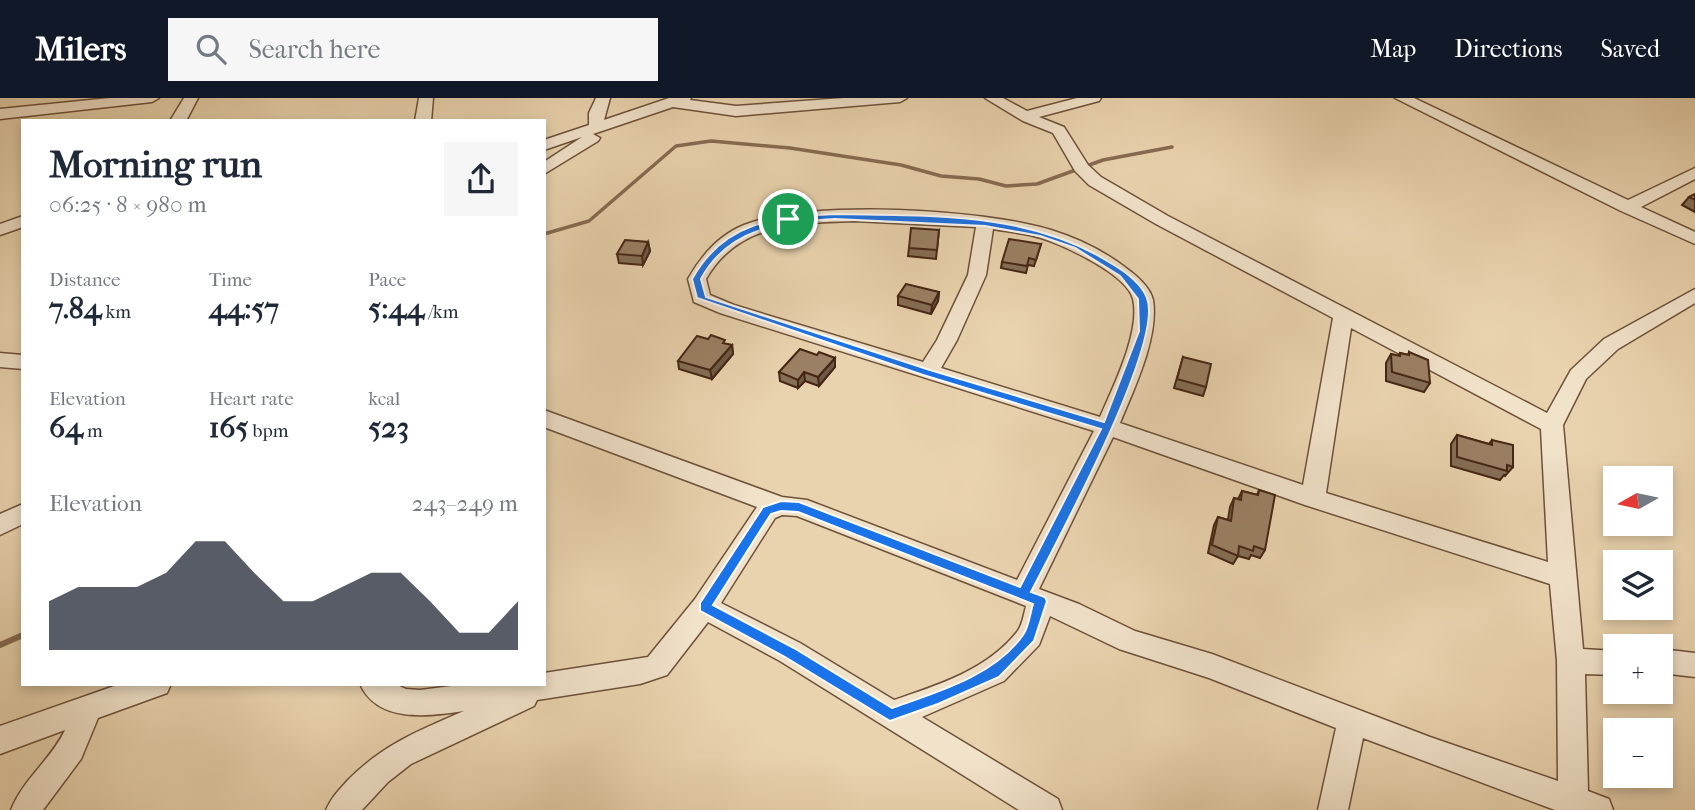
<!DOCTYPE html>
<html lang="en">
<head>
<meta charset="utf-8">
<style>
	body { margin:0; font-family:"IM FELL French Canon",serif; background:#f6f6f7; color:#1f2937; height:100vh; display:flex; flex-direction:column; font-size:26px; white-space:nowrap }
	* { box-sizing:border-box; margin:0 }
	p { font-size:23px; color:#747a83 }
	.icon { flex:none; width:38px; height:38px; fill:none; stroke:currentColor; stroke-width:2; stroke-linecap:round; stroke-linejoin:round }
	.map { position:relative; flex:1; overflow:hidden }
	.details { position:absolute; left:21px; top:21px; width:525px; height:567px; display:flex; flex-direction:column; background:#fff; border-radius:0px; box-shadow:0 4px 10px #0003 }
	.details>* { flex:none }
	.needle { width:46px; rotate:261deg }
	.fabs { position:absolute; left:1603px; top:368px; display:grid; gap:14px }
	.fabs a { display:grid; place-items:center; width:70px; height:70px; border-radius:0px; background:#fff; box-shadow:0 4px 10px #0003; font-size:35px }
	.pin { position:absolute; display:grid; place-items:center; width:60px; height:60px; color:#fff; margin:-30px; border:4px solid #fff; border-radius:50%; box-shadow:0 2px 7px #0007 }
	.round { display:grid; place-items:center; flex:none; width:74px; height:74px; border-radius:0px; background:#f6f6f7 }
	.overview { display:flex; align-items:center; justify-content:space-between; height:119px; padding:0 28px }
	h1 { font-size:38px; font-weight:700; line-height:52px }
	.stats { display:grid; grid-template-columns:repeat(3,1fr); gap:10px; height:119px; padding:7px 28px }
	.stats div { display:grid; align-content:center }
	.stats b { font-size:30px; font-weight:700 }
	.stats small { font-size:19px; font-weight:400 }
	.stats p { font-size:19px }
	.chart { height:196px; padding:14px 28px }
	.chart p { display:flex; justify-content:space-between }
	.chart svg { width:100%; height:126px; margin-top:7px; fill:#111827; opacity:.7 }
	header { display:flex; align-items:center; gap:42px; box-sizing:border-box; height:98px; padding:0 35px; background:#111827; color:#fff }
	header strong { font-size:33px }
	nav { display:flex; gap:38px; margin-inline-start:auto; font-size:24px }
	.search { width:490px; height:63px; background:#f6f6f7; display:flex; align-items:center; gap:18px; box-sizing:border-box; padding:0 24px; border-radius:0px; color:#747a83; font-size:26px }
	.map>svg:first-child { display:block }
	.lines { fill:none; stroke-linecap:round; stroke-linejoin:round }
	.stream-far1 { stroke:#866a51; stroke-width:3.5 }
	.stream { stroke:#866a51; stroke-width:6 }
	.minor-casing { stroke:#6e513a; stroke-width:3 }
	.minor { fill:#f1e2ca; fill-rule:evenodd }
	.wall { fill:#846e56; stroke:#452614; stroke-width:2 }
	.shaded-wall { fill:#6c5a46; stroke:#452614; stroke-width:2 }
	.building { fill:#9a8064; stroke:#452614; stroke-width:2 }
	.route { fill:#1a73e8; stroke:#fff; stroke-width:2; fill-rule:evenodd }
</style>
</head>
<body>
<header>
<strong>Milers</strong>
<div class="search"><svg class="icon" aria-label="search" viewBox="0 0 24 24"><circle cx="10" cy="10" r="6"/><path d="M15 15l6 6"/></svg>Search here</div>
<nav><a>Map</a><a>Directions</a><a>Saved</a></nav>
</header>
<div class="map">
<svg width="1695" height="712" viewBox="0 0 1695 712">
	<rect width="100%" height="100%" fill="#e9d3ae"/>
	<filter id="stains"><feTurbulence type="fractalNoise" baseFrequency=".00286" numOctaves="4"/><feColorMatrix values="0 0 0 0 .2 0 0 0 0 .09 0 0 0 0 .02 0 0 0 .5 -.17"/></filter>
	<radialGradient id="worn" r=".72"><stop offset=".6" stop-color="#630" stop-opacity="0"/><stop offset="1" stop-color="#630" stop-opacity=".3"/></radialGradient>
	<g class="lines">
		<!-- stream-far1 -->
		<path class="stream-far1" d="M544,136L589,123L676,48L711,43L790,50L901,67L941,78L979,81L1006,88L1037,86L1103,62L1172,49"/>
		<!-- stream -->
		<path class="stream" d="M0,547L23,537"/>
		<!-- minor casing -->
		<g class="minor-casing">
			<path id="minor" d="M110,0H159L152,4L0,21V11Z
				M184,0H198L186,23H170Z
				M419,0H433L431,23H415Z
				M596,0H610L604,22L669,0H691L690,2L736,8L844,0H907L900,4L736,18L673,9L593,36L600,40L598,43L544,76V64L582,39L544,52V42L589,27V15Z
				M985,0H1003L1027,13L1077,0H1101L1099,3L1039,19L1064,29L1088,67L1101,79L1168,118L1547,315L1571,272L1604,241L1695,191V205L1618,251L1586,281L1563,327L1583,551L1615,553V577L1585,576L1588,693L1609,701L1613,712H1555L1363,640L1348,712H1318L1336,630L1209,580L1119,551L1050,518L1039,547L1004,583L922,619L1058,701L1062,712H1019L780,563L708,524L667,577L640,586L537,602L534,608L411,666L388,684L362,712H326C331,700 339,692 348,682C384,646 418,633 464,613C429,618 378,626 360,586H395L406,591L420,592L467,586H544V575L648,559L695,501L757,409L544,329V312L782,399L807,402L1017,482L1094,333L720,215L694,204L688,181C701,158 719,137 744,127C810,101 983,111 1051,132C1077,140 1104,153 1126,170C1137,178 1150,189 1153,202C1159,239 1134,291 1120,325L1303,387L1333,220L1156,126L1089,87L1075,73L1053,35L1023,23ZM854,123L976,129L968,177L937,242L923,264L734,207L710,197L706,181C738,125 796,125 854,123ZM993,131C1009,134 1025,135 1041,140C1063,147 1127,176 1133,201C1141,233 1113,289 1100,319L941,270L957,242L986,177ZM1351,230L1541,331L1548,464L1326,395ZM1113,339L1305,407L1550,486L1557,563L1558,683L1430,639L1212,556L1135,533L1079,506L1039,491ZM782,417L797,418L1026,508C1024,516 1022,528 1017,534C987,572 938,587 894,602L800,545L721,505L775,420Z
				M1395,0H1414L1628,102L1695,70V81L1641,109L1695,134V146L1621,113Z
				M23,118V129L0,137V126Z
				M0,255L23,257V271L0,269Z
				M23,406V426L0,437V416Z
				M1661,551L1695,555V579L1661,575Z
				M120,586H171L167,595L98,620L81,661L43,712H11C23,681 51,662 65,632L0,656V628Z"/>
		</g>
		<!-- minor -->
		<use href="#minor" class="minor"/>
	</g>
	<!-- wall -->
	<path class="wall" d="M1695,96V114L1682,107L1689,99Z
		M939,132L936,161L908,158L909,150Z
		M648,144L650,153L643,167L619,165L617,156Z
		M1041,146L1034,168L1028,167L1026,175L1001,170L1002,164Z
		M939,194L938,203L931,216L898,207V198Z
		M726,246L732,247L733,256L712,281L679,271L678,263Z
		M1409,254L1430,285L1424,294L1386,283V265L1391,256L1398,258L1400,255L1408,257Z
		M817,257L835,260V269L819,288L805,283L798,290L780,283L779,274Z
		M1183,259L1206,289L1203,298L1174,290Z
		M1457,337L1489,346L1492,342L1513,369L1505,378L1504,377L1500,382L1451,368V346Z
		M1259,392L1265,452L1260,460L1251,457L1249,461L1238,458L1233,466L1208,455L1214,427L1218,419L1228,422L1230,409L1234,400L1238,401L1242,393L1257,397Z"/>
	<!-- shaded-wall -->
	<path class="shaded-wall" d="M648,144L650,153L643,167L642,158Z
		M939,194L938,203L931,216L932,207Z
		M732,247L733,256L712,281L710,272Z
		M835,260V269L819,288L818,279Z
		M804,274L805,283L798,290V282Z"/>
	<!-- building -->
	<path class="building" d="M1695,96V102L1689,99Z
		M911,130L939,132L937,152L909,150Z
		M1009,141L1041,146L1036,162L1029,160L1027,168L1002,164Z
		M625,142L648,144L642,158L617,156Z
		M906,186L939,194L932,207L898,198Z
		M711,237L725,242L723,245L732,247L710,272L678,263L697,238L708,241Z
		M800,251L817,257L819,254L835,260L818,279L804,274L798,282L779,274Z
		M1409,254L1428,262L1430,285L1392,274L1391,256L1400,258V255L1409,257Z
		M1183,259L1211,266L1206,289L1177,281Z
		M1457,337L1492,347V342L1513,347V369L1507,367V373L1457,359Z
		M1259,392L1275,397L1265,452L1254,448L1253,453L1239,448L1238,458L1212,447L1218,419L1231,423L1234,400L1241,402L1242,393L1258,397Z"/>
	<!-- route -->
	<path class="route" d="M835,116C929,118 1028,113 1109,164C1123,172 1141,184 1147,200C1165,244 1056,445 1031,494L1045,499L1047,503L1034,543L999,579L938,606L890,623L785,559L700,513V505L763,409L781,403L799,404L1020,489L1101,331L923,277L697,200L692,181C724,123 775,119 835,116ZM835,121L985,128L1040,138L1075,150L1120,178L1138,201L1139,233L1104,324L930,272L706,199L701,181C729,129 782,124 835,121ZM781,413L798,414L1033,506C1030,515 1029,529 1023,537C994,578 937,594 892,610L794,550L713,507L771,416Z"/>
	<rect width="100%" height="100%" filter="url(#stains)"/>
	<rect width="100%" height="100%" fill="url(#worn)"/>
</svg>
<div class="fabs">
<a><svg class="needle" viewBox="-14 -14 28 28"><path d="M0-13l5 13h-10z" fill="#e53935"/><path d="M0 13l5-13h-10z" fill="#747a83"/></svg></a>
<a><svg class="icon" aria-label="layers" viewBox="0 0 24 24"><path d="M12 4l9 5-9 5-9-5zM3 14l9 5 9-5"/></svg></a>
<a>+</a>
<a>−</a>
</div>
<div class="pin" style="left:788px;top:121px;background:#1e9e55"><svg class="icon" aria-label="arrive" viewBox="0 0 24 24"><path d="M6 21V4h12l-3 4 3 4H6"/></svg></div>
<section class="details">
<div class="overview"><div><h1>Morning run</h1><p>06:25 · 8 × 980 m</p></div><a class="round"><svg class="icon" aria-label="share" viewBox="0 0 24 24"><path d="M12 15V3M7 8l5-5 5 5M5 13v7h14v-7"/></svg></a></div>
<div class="stats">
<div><p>Distance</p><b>7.84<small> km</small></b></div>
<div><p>Time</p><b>44:57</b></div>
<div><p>Pace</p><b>5:44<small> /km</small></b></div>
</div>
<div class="stats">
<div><p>Elevation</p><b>64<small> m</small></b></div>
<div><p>Heart rate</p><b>165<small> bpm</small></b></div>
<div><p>kcal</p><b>523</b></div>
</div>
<div class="chart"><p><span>Elevation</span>243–249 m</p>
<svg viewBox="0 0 160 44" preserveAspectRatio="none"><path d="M0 44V27L10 22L20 22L30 22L40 17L50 6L60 6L70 17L80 27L90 27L100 22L110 17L120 17L130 27L140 38L150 38L160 27V44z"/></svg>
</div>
</section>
</div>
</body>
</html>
